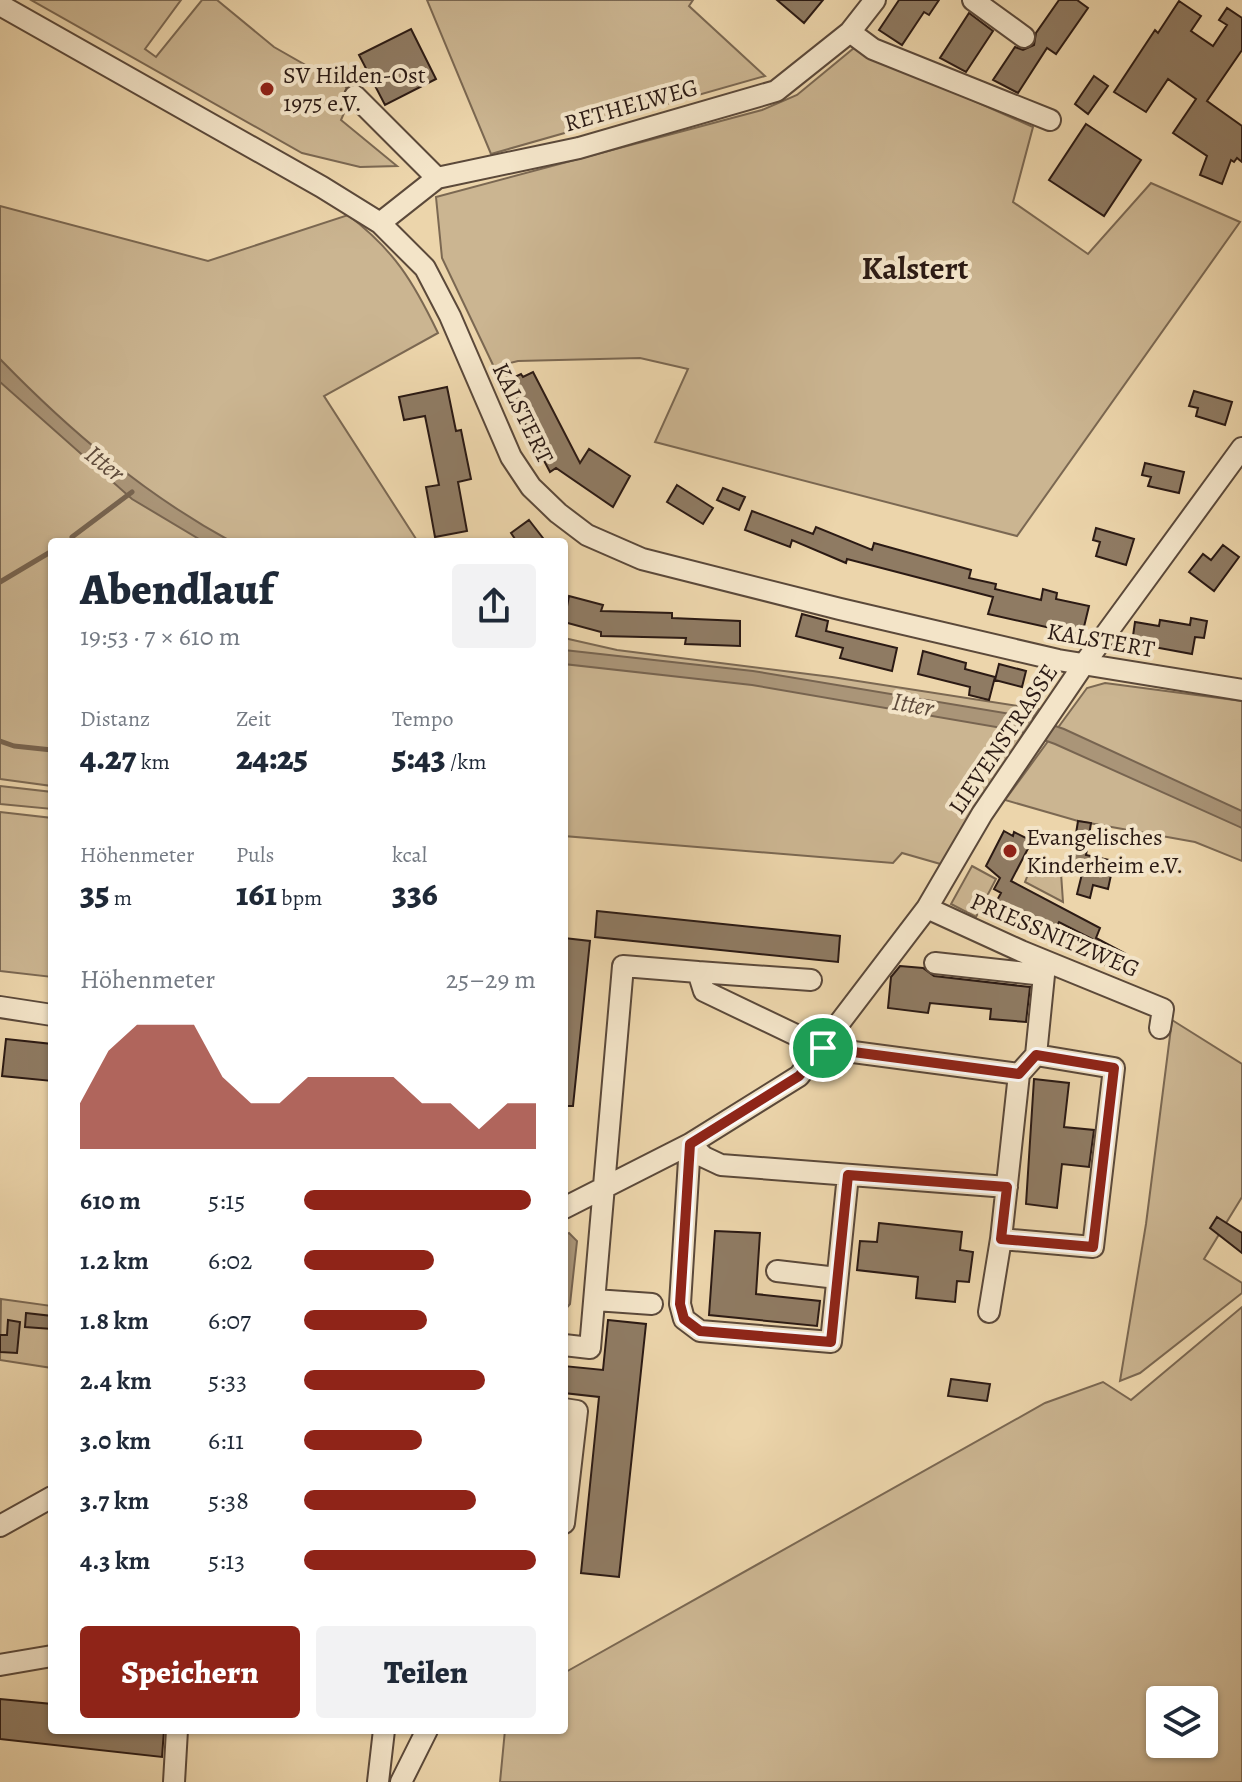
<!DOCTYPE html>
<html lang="de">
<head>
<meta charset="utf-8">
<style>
	body { margin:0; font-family:Alegreya,serif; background:#f2f2f3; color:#1f2937; height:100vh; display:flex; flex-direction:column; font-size:30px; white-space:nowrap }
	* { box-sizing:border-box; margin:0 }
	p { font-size:26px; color:#747a83 }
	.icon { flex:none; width:44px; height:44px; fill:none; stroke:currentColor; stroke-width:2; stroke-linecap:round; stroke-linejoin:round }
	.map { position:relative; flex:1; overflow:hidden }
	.sheet { position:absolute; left:48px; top:538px; width:520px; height:1196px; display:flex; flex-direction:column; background:#fff; border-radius:8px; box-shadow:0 2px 6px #0004 }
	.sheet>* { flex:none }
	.buttons { position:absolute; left:1146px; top:1686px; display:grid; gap:16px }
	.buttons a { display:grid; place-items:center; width:72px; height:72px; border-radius:8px; background:#fff; box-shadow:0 2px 6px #0004; font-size:40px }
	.pin { position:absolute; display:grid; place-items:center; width:68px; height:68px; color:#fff; margin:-34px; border:4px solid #fff; border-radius:50%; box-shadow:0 2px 8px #0007 }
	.round { display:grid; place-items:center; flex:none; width:84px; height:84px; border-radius:8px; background:#f2f2f3 }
	.head { display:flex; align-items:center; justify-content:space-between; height:136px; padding:0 32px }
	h1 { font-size:44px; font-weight:800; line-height:60px }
	.stats { display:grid; grid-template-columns:repeat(3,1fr); gap:12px; height:136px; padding:8px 32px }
	.stats div { display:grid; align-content:center }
	.stats b { font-size:34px; font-weight:800 }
	.stats small { font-size:22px; font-weight:400 }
	.stats p { font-size:22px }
	.chart { height:224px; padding:16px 32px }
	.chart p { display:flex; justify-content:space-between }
	.chart svg { width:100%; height:144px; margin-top:8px; fill:#8f2418; opacity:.7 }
	.primary-button { display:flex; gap:16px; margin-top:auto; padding:16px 32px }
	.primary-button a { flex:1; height:92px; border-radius:8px; background:#8f2418; color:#fff; font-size:32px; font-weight:800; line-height:92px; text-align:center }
	.primary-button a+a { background:#f2f2f3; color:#1f2937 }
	ul { padding:0 32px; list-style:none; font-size:26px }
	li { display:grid; grid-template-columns:128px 96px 1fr; align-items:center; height:60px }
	li i { height:20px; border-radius:10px; background:#8f2418 }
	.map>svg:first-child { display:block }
	.green { fill:#cbb591; stroke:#7b6852; stroke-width:2; fill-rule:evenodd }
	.water { fill:#aa9578; stroke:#776450; stroke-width:2 }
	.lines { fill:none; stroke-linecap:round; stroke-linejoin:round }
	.stream { stroke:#776450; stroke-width:5 }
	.building { fill:#8f7b63; stroke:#2b1a14; stroke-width:2 }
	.minor-casing { stroke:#5b493a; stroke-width:24 }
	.minor { stroke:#f3e4c8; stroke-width:20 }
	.route-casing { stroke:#fff; stroke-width:16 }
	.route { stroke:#8f2418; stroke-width:10 }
	.poi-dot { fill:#8f2418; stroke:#f3e4c8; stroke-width:3 }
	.labels { text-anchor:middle; stroke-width:8; stroke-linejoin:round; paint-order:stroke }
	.poi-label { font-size:24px; fill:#2b1a14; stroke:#f3e4c8; text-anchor:start }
	.street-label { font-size:24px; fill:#2b1a14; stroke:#f3e4c8 }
	.water-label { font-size:26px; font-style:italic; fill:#5e4b3c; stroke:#f3e4c8 }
	.district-label { font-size:32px; font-weight:bold; fill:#2b1a14; stroke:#f3e4c8 }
</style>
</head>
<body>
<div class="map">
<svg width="1242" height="1782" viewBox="0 0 1242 1782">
	<rect width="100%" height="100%" fill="#ecd5ab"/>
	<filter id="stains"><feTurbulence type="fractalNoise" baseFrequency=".0025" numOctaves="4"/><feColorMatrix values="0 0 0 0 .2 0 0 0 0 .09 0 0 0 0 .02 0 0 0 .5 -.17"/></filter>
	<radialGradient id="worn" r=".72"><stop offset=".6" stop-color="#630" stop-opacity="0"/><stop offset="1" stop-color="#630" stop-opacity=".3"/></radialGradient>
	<!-- green -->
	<path class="green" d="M31,0H181L145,49L156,57L202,0H217L274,47L332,80L340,76L351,97L341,120L397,166L360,167L302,153Z
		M427,0H693L689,6L765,76L491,154Z
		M854,48L1033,127L1013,202L1088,254L1151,183L1240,222L1017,536L655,442L688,369L640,358L518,361L494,367L442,258L436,197L762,110L797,95Z
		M0,206L208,261L348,215C394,250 413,281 438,333L324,396L418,542H52V786L0,779Z
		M564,638L617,650L832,677L1038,709L944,865L902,853L893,863L564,836Z
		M1105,683L1242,701V861L1195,842L1078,821L1005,800L1087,688Z
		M0,786L52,792V809L0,804Z
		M0,812L52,818V977L0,971Z
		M1033,862L1061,873L1063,902L1025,882Z
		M972,866L996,879L976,917L951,904Z
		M1172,1020L1242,1064V1197L1204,1259L1242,1283V1293L1140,1373L1120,1381L1146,1224Z
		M1,1299L52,1306V1368L0,1360Z
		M1242,1307V1782H500L505,1730H564V1673L1045,1403L1103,1382L1131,1400ZM1160,1700H1204V1744H1160Z"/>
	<!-- water -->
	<path class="water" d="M0,359C70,431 144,494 232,542H204L132,499L0,382Z
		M564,650L753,671L1029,717L1064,729L1242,811V828L1055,744L1019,731L752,685L564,664Z
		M569,1233L577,1241L570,1304L564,1311V1236Z"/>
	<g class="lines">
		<!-- stream -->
		<path class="stream" d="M72,537L132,492
			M0,582L52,551
			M0,741L14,746L52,750"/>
	</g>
	<!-- building -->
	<path class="building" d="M777,0H823L804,23Z
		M899,0H939L929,15L924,12L902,45L879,30Z
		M1059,0H1077L1088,8L1056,54L1047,48L1018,93L993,80L1015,47L1023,50L1034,45L1036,33Z
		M1179,1L1201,16L1191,31L1213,46L1227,25L1219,20L1227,8L1242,18V50L1207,101L1242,126V162L1237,158L1234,162L1231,160L1222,184L1200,175L1207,156L1173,133L1196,99L1168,79L1146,112L1114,92L1155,30L1158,33Z
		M969,13L993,31L966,72L940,58Z
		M411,29L436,79L385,105L359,55Z
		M1094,76L1108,86L1088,114L1075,104Z
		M1086,124L1141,160L1104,216L1049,180Z
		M533,372L580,463L589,449L630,476L613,507L556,468L550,472L502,380L513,374L515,377L521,374L523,377Z
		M447,387L456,431L461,430L471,479L458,482L467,531L435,537L426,487L439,485L425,416L404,420L399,397Z
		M1194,391L1232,402L1225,425L1196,416L1198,408L1189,406Z
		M1145,463L1184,472L1179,493L1148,486L1151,477L1142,475Z
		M677,485L713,508L703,524L667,502Z
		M723,488L745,497L739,510L717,500Z
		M752,511L813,534L816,527L872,550L874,543L971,570L969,578L996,584L995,589L1041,600L1043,589L1057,593L1056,599L1089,606L1082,635L988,614L993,597L847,559L846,563L792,540L790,547L745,530Z
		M529,520L546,542H517L511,533Z
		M1096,528L1134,539L1126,565L1096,556L1100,542L1093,540Z
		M1223,545L1239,557L1214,591L1189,572L1203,554L1211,560Z
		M569,596L603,605L601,611L672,613V618L740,621V646L685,644L686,638L601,636V632L564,622Z
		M802,614L828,621L826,631L897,648L892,671L840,658L843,648L796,636Z
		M1191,618L1207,621L1204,638L1195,637L1192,654L1132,643L1135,622L1159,626L1160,620L1190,625Z
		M923,651L966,663L965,669L995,677L989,700L969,695L970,687L918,674Z
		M999,664L1026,671L1022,687L995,680Z
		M1078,821L1091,823L1086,855L1114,861L1108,889L1093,885L1090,898L1077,894L1082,874L1070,871Z
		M1004,831L1013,836L1014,832L1032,841L1011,881L1100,928L1096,938L1126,954L1116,971L1084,954L1092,939L1059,922L1051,937L994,906L1001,893L994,889L1000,878L986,866Z
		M597,911L840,936L838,962L595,937Z
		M564,938L590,941L573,1106H564Z
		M900,966L923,968L934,976L1030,987L1026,1022L990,1019L991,1009L930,1003L928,1013L888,1008L891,977Z
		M6,1039L52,1044V1081L2,1076Z
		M1034,1079L1069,1083L1064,1127L1094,1130L1089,1167L1062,1164L1057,1208L1026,1204Z
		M1217,1217L1242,1233V1253L1210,1228Z
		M879,1223L962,1232L960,1250L973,1252L969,1282L957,1281L955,1302L916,1298L918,1277L857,1270L860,1241L877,1242Z
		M715,1231L760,1233L756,1294L820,1301L817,1326L709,1315Z
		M26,1313L52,1316V1329L25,1327Z
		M8,1320L20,1322L17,1353L0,1352V1335H7Z
		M608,1320L646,1324L619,1577L581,1573L599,1397L564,1393V1366L603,1370Z
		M951,1379L990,1384L987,1401L948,1396Z
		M0,1699L52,1704V1730H164L162,1757L0,1739Z"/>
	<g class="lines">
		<!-- minor casing -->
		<g class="minor-casing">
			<path id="minor" d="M973,0L1024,37
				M0,5L322,187L380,223L425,268L450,316L511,457L531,487L558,513L587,535L642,559L840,609L1058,660L1242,690
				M850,32L873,49L1050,120
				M355,96L437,178
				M380,223L437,178L579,148L776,91L850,32L875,0
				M927,908L1021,951L1163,1009L1160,1028
				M935,963L1044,975L1036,1055
				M811,980L698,972L704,991L823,1048L1019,1074
				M0,1007L52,1015
				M848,1175L831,1342L700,1331L684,1319L680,1304L690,1144L704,1157L721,1165L1007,1187
				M564,1208L690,1144L799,1076L927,908L982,814L1084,664L1242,448
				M777,1271L837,1278
				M595,1300L652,1304
				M989,1312L1001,1239L1019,1074L1036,1055L1114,1068L1093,1247L1001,1239
				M564,1345L590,1348L623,966L698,972
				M564,1409L577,1411L564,1523
				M0,1526L52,1497
				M0,1665L52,1656
				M174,1782L177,1730
				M378,1782L384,1730
				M401,1782L427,1730"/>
		</g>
		<!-- minor -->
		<use href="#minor" class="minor"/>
	</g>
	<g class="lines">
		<!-- route casing -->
		<g class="route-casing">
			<path id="route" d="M823,1048L1019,1074L1036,1055L1114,1068L1093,1247L1001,1239L1007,1187L848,1175L831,1342L700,1331L684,1319L680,1304L690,1144L799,1076Z"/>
		</g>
		<!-- route -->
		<use href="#route" class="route"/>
	</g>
	<!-- markers -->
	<g class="poi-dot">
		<circle cx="267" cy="89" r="8"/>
		<circle cx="1010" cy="851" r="8"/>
	</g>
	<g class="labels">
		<!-- poi labels -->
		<g class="poi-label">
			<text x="283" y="83">SV Hilden-Ost<tspan x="283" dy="28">1975 e.V.</tspan></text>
			<text x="1026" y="845">Evangelisches<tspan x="1026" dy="28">Kinderheim e.V.</tspan></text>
		</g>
		<!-- street labels -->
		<g class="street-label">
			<text transform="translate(631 105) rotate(-16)" y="8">RETHELWEG</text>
			<text transform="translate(523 413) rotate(64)" y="8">KALSTERT</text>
			<text transform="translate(1101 640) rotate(10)" y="8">KALSTERT</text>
			<text transform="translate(1003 739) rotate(-56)" y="8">LIEVENSTRASSE</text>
			<text transform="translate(1055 935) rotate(23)" y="8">PRIESSNITZWEG</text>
		</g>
		<!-- water labels -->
		<g class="water-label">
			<text transform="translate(105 463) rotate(38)" y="9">Itter</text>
			<text transform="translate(913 704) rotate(10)" y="9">Itter</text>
		</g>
		<!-- district labels -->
		<g class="district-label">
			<text x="915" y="279">Kalstert</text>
		</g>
	</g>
	<rect width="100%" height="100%" filter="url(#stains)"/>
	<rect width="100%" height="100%" fill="url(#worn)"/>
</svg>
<div class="buttons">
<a><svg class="icon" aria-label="layers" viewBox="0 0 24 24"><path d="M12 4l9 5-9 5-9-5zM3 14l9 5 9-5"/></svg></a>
</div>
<div class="pin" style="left:823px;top:1048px;background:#1e9e55"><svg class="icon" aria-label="arrive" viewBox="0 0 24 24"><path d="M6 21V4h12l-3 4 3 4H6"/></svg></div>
<section class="sheet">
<div class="head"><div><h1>Abendlauf</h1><p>19:53 · 7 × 610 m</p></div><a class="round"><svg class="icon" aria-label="share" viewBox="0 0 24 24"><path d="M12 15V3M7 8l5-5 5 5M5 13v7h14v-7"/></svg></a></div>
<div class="stats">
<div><p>Distanz</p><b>4.27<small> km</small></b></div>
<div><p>Zeit</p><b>24:25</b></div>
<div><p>Tempo</p><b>5:43<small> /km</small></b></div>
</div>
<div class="stats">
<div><p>Höhenmeter</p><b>35<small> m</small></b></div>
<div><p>Puls</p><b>161<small> bpm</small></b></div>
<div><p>kcal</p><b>336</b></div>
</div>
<div class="chart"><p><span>Höhenmeter</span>25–29 m</p>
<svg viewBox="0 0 160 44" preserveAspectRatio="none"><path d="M0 44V30L10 14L20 6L30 6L40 6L50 22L60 30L70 30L80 22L90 22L100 22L110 22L120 30L130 30L140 38L150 30L160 30V44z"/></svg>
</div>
<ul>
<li><b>610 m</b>5:15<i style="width:98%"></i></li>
<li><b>1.2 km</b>6:02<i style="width:56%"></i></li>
<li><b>1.8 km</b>6:07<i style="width:53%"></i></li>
<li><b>2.4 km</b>5:33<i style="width:78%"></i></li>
<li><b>3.0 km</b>6:11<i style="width:51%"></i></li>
<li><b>3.7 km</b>5:38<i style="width:74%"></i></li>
<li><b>4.3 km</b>5:13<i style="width:100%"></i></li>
</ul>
<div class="primary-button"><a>Speichern</a><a>Teilen</a></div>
</section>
</div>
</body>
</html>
